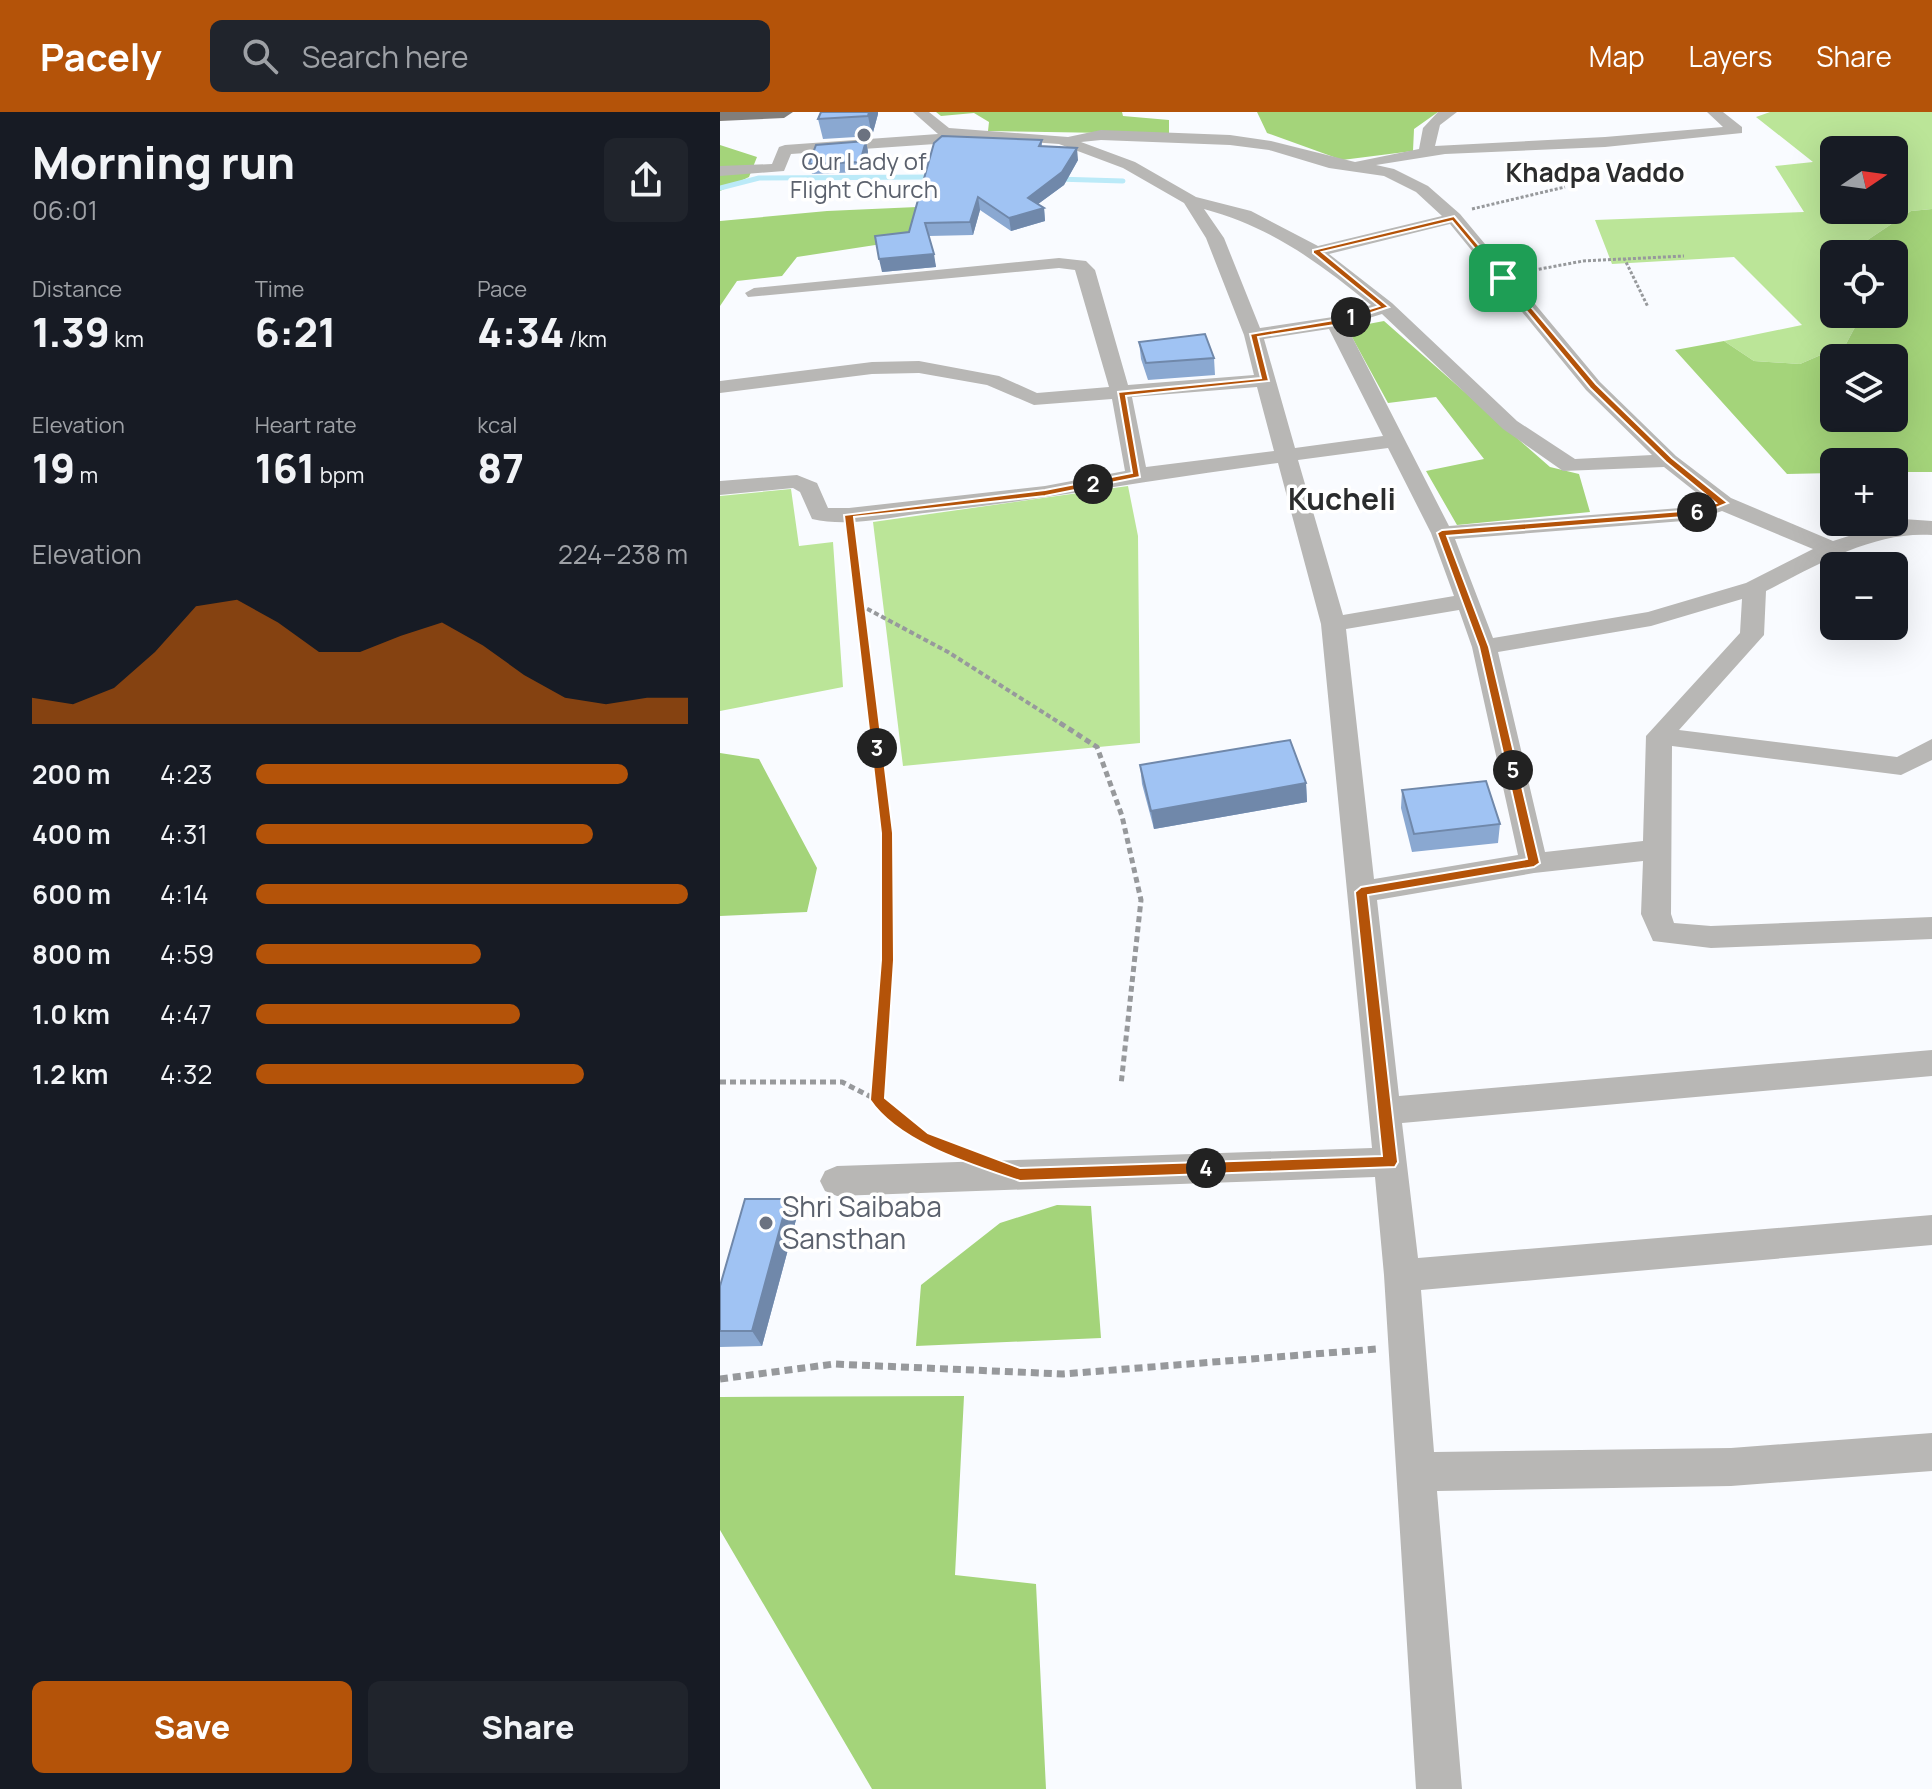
<!DOCTYPE html>
<html lang="en">
<head>
<meta charset="utf-8">
<style>
	body { margin:0; font-family:Manrope,sans-serif; background:#20242c; color:#f1f3f6; height:100vh; display:flex; flex-direction:column; font-size:30px; white-space:nowrap }
	* { box-sizing:border-box; margin:0 }
	p { font-size:26px; color:#9ea1a6 }
	.icon { flex:none; width:44px; height:44px; fill:none; stroke:currentColor; stroke-width:2; stroke-linecap:round; stroke-linejoin:round }
	.map { position:relative; flex:1; overflow:hidden }
	.drawer { display:flex; flex-direction:column; background:#171b24; width:720px }
	.drawer>* { flex:none }
	.needle { width:52px; rotate:77deg }
	.tools { position:absolute; left:1100px; top:24px; display:grid; gap:16px }
	.tools a { display:grid; place-items:center; width:88px; height:88px; border-radius:12px; background:#171b24; box-shadow:0 8px 32px #0002; font-size:40px }
	.pin { position:absolute; display:grid; place-items:center; width:68px; height:68px; color:#fff; margin:-34px; border-radius:16px; box-shadow:0 4px 12px #0006 }
	.km { position:absolute; width:40px; height:40px; margin:-20px; border-radius:50%; background:#222; color:#fff; font-size:22px; line-height:40px; text-align:center }
	.round { display:grid; place-items:center; flex:none; width:84px; height:84px; border-radius:12px; background:#20242c }
	.overview { display:flex; align-items:center; justify-content:space-between; height:136px; padding:0 32px }
	h1 { font-size:44px; font-weight:800; line-height:60px }
	.stats { display:grid; grid-template-columns:repeat(3,1fr); gap:12px; height:136px; padding:8px 32px }
	.stats div { display:grid; align-content:center }
	.stats b { font-size:40px; font-weight:800 }
	.stats small { font-size:22px; font-weight:400 }
	.stats p { font-size:22px }
	.chart { height:224px; padding:16px 32px }
	.chart p { display:flex; justify-content:space-between }
	.chart svg { width:100%; height:144px; margin-top:8px; fill:#b45309; opacity:.7 }
	.button { display:flex; gap:16px; margin-top:auto; padding:16px 32px }
	.button a { flex:1; height:92px; border-radius:12px; background:#b45309; color:#fff; font-size:32px; font-weight:800; line-height:92px; text-align:center }
	.button a+a { background:#20242c; color:#f1f3f6 }
	ul { padding:0 32px; list-style:none; font-size:26px }
	li { display:grid; grid-template-columns:128px 96px 1fr; align-items:center; height:60px }
	li i { height:20px; border-radius:10px; background:#b45309 }
	header { display:flex; align-items:center; gap:48px; box-sizing:border-box; height:112px; padding:0 40px; background:#b45309; color:#fff }
	header strong { font-size:38px }
	nav { display:flex; gap:44px; margin-inline-start:auto; font-size:28px }
	.search { width:560px; height:72px; background:#20242c; display:flex; align-items:center; gap:20px; box-sizing:border-box; padding:0 28px; border-radius:12px; color:#9ea1a6; font-size:30px }
	main { display:flex; flex:1; min-height:0 }
	.map>svg:first-child { display:block }
	.green { fill:#bbe598; fill-rule:evenodd }
	.forest { fill:#a4d47a; fill-rule:evenodd }
	.lines { fill:none; stroke-linecap:round; stroke-linejoin:round }
	.stream { stroke:#bbeaf8; stroke-width:5 }
	.path-far3 { stroke:#97999c; stroke-width:3; stroke-dasharray:3 2; stroke-linecap:butt }
	.path-far2 { stroke:#97999c; stroke-width:4; stroke-dasharray:5 3; stroke-linecap:butt }
	.path-far1 { stroke:#97999c; stroke-width:5; stroke-dasharray:6 4; stroke-linecap:butt }
	.path { stroke:#97999c; stroke-width:7; stroke-dasharray:8 5; stroke-linecap:butt }
	.minor { fill:#b8b7b5; fill-rule:evenodd }
	.major { fill:#817e7b; fill-rule:evenodd }
	.wall { fill:#8aa8d1 }
	.shaded-wall { fill:#7088aa }
	.building { fill:#a0c3f3; stroke:#7088aa; stroke-width:2 }
	.route { fill:#b45309; stroke:#fff; stroke-width:2; fill-rule:evenodd }
	.worship-dot { fill:#6b7280; stroke:#fff; stroke-width:3 }
	.labels { text-anchor:middle; stroke-width:7; stroke-linejoin:round; paint-order:stroke }
	.far-worship-label { font-size:24px; fill:#5b616d; stroke:#fff }
	.far-neighbourhood-label { font-size:26px; font-weight:bold; fill:#2b2c2d; stroke:#fff }
	.worship-label { font-size:28px; fill:#5b616d; stroke:#fff; text-anchor:start }
	.far-district-label { font-size:30px; font-weight:bold; fill:#2b2c2d; stroke:#fff }
</style>
</head>
<body>
<header>
<strong>Pacely</strong>
<div class="search"><svg class="icon" aria-label="search" viewBox="0 0 24 24"><circle cx="10" cy="10" r="6"/><path d="M15 15l6 6"/></svg>Search here</div>
<nav><a>Map</a><a>Layers</a><a>Share</a></nav>
</header>
<main>
<section class="drawer">
<div class="overview"><div><h1>Morning run</h1><p>06:01</p></div><a class="round"><svg class="icon" aria-label="share" viewBox="0 0 24 24"><path d="M12 15V3M7 8l5-5 5 5M5 13v7h14v-7"/></svg></a></div>
<div class="stats">
<div><p>Distance</p><b>1.39<small> km</small></b></div>
<div><p>Time</p><b>6:21</b></div>
<div><p>Pace</p><b>4:34<small> /km</small></b></div>
</div>
<div class="stats">
<div><p>Elevation</p><b>19<small> m</small></b></div>
<div><p>Heart rate</p><b>161<small> bpm</small></b></div>
<div><p>kcal</p><b>87</b></div>
</div>
<div class="chart"><p><span>Elevation</span>224–238 m</p>
<svg viewBox="0 0 160 44" preserveAspectRatio="none"><path d="M0 44V36L10 38L20 33L30 22L40 8L50 6L60 13L70 22L80 22L90 17L100 13L110 20L120 29L130 36L140 38L150 36L160 36V44z"/></svg>
</div>
<ul>
<li><b>200 m</b>4:23<i style="width:86%"></i></li>
<li><b>400 m</b>4:31<i style="width:78%"></i></li>
<li><b>600 m</b>4:14<i style="width:100%"></i></li>
<li><b>800 m</b>4:59<i style="width:52%"></i></li>
<li><b>1.0 km</b>4:47<i style="width:61%"></i></li>
<li><b>1.2 km</b>4:32<i style="width:76%"></i></li>
</ul>
<div class="button"><a>Save</a><a>Share</a></div>
</section>
<div class="map">
<svg width="1212" height="1677" viewBox="0 0 1212 1677">
	<rect width="100%" height="100%" fill="#f9fbff"/>
	<!-- green -->
	<path class="green" d="M1050,0H1212V97L1191,99L1146,129V142H1114V202H1142L1126,232L1080,252L1034,249L1004,229L1082,213L1014,145L892,152L875,108L1084,100L1055,54L1093,50L1036,5ZM1114,38H1174V98H1114Z
		M408,374L418,424L420,631L183,654L153,410Z
		M71,377L79,434L113,430L123,575L0,599V384Z"/>
	<!-- forest -->
	<path class="forest" d="M216,0H402L403,4L449,8V22L268,19L269,10L254,1L221,4Z
		M537,0H718L694,17L693,39L622,48L547,21Z
		M0,33L37,45L29,65L0,79Z
		M197,95L188,128L77,145L62,164L17,169L0,194V109L107,99Z
		M1212,97V360H1174V350H1114V361L1067,362L955,238L1004,229L1034,249L1080,252L1126,232L1142,202H1174V142H1146V129L1191,99ZM1114,246H1174V306H1114Z
		M664,209L830,355L859,362L870,400L737,413L706,359L764,347L716,285L668,291L627,216Z
		M0,641L39,647L97,756L87,800L0,804Z
		M337,1093L371,1094L381,1226L196,1234L201,1173L280,1111Z
		M244,1284L235,1463L316,1472L326,1677H152L0,1418V1285Z"/>
	<g class="lines">
		<!-- stream -->
		<path class="stream" d="M336,67L403,69
			M0,76L39,66L214,65"/>
		<!-- path-far3 -->
		<path class="path-far3" d="M752,97L845,75
			M904,146L928,195
			M804,160L863,149L964,144"/>
		<!-- path-far2 -->
		<path class="path-far2" d="M131,423L154,613
			M140,493L228,540L343,613"/>
		<!-- path-far1 -->
		<path class="path-far1" d="M154,611L167,721L168,848L157,988L203,1025L228,1036
			M340,611L377,635L402,704L421,788L401,973
			M0,970H122L157,988"/>
		<!-- path -->
		<path class="path" d="M0,1267L114,1252L343,1262L657,1237"/>
		<!-- minor -->
		<path class="minor" d="M193,0H209L229,16L348,25L381,18L510,23L551,29L635,50L699,37L703,16L718,0H737L720,13L715,34L885,25L1003,15L987,0H1003L1022,15V21L885,35L725,42L656,53L674,57L708,74L740,102L880,270L956,344L1011,386L1113,429L1183,407L1212,409V423C1153,419 1097,453 1046,479L1044,523L959,618L1177,645L1212,627V648L1181,663L952,634L951,802L954,811L991,814L1212,805V827L991,836L933,829L921,802L923,749L814,761L657,788L679,984L1212,938V964L682,1011L698,1146L1212,1103V1133L701,1178L714,1340L1011,1336L1212,1321V1359L1011,1374L717,1379L742,1677H696L664,1163L655,1065L117,1084L105,1079L100,1069L105,1059L117,1054L652,1036L601,512L558,351C443,366 329,387 213,400C175,404 130,416 92,407L80,380L73,376L0,383V369L77,363L97,371L108,396H129L325,374L405,359L392,287L314,293L267,273L199,261L152,262L0,281V269L152,250L199,249L279,264L317,281L389,275L355,158L339,156L28,185L25,181L34,176L339,146L366,149L375,158L408,273L534,263L524,223L486,126L464,91L403,56L339,32L251,26L244,30L71,42L64,59L0,64V54L52,52L59,35L65,33L218,22ZM381,28L510,33L549,38L609,56L664,64L696,80L722,104L598,134L531,99L476,85L415,50L361,30ZM484,97C551,115 598,150 651,193L613,205L540,216L504,126ZM730,112L866,278L932,343L855,347L797,309L672,191L609,142ZM662,202L783,317L843,359L944,355L987,389L973,395L729,414L626,213ZM609,217L663,324L575,336L544,227ZM537,275L554,339L426,355L412,285ZM668,336L711,421L734,484L623,503L578,348ZM1002,399L1093,437L1026,471L928,500L773,526L735,427L976,408ZM1022,487L1020,521L926,624L923,729L825,740L778,540L931,514ZM739,498L752,535L798,743L654,767L626,517Z"/>
		<!-- major -->
		<path class="major" d="M0,0H73L64,6L0,9Z"/>
	</g>
	<!-- wall -->
	<path class="wall" d="M158,2L152,24L103,27L98,7Z
		M322,28V34L358,48L344,73L318,92L324,96L325,109L291,119L260,98L253,123L209,124L216,155L162,160L189,120Z
		M146,29L148,40L143,60L92,62L89,52Z
		M419,230L494,246L495,263L428,268L421,247Z
		M420,653L586,671L587,690L434,717L422,672Z
		M682,678L780,712L778,731L692,740L681,696Z
		M77,1104L42,1234L0,1235V1174Z"/>
	<!-- shaded-wall -->
	<path class="shaded-wall" d="M149,0H158V2L152,24L148,4Z
		M146,29L148,40L143,60L140,50Z
		M357,36L358,48L344,73L310,98L308,86Z
		M258,85L260,98L253,123L250,110Z
		M324,96L325,109L291,119L289,106Z
		M214,142L216,155L162,160L159,147Z
		M586,671L587,690L434,717L431,699Z
		M68,1087L77,1104L42,1234L32,1219Z"/>
	<!-- building -->
	<path class="building" d="M101,0H149L148,4L98,7Z
		M222,24L322,28L319,34L357,36L342,60L308,86L324,96L289,106L258,85L250,110L205,111L214,142L159,147L155,124L189,120L214,31Z
		M146,29L140,50L89,52L96,33Z
		M485,222L494,246L426,251L419,230Z
		M570,628L586,671L431,699L420,653Z
		M766,669L780,712L694,722L682,678Z
		M25,1087H68L32,1219H0V1174Z"/>
	<!-- route -->
	<path class="route" d="M734,104L876,272L952,346L1008,391L976,404L727,424L769,535L820,751L814,755L648,783L678,1050L675,1055L300,1069C253,1053 179,1031 150,988L161,848V721L124,403L325,378L412,361L398,280L541,266L530,222L614,208L659,194L593,141V138ZM732,109L870,276L946,350L996,391L975,398L722,418L717,421L759,535L807,747L641,775L635,780L662,1044L300,1056L208,1021L165,986L174,848L173,721L134,405L325,384L420,365L406,284L549,269L538,225L615,213L669,195L602,140Z"/>
	<!-- markers -->
	<g class="worship-dot">
		<circle cx="144" cy="23" r="8"/>
		<circle cx="46" cy="1111" r="8"/>
	</g>
	<g class="labels">
		<!-- far-worship labels -->
		<g class="far-worship-label">
			<text x="144" y="58">Our Lady of<tspan x="144" dy="28">Flight Church</tspan></text>
		</g>
		<!-- far-neighbourhood labels -->
		<g class="far-neighbourhood-label">
			<text x="875" y="70">Khadpa Vaddo</text>
		</g>
		<!-- worship labels -->
		<g class="worship-label">
			<text x="62" y="1105">Shri Saibaba<tspan x="62" dy="32">Sansthan</tspan></text>
		</g>
		<!-- far-district labels -->
		<g class="far-district-label">
			<text x="622" y="398">Kucheli</text>
		</g>
	</g>
</svg>
<div class="tools">
<a><svg class="needle" viewBox="-14 -14 28 28"><path d="M0-13l5 13h-10z" fill="#e53935"/><path d="M0 13l5-13h-10z" fill="#9ea1a6"/></svg></a>
<a><svg class="icon" aria-label="locate" viewBox="0 0 24 24"><circle cx="12" cy="12" r="6"/><path d="M12 2v4M12 18v4M2 12h4M18 12h4"/></svg></a>
<a><svg class="icon" aria-label="layers" viewBox="0 0 24 24"><path d="M12 4l9 5-9 5-9-5zM3 14l9 5 9-5"/></svg></a>
<a>+</a>
<a>−</a>
</div>
<div class="pin" style="left:783px;top:166px;background:#1e9e55"><svg class="icon" aria-label="arrive" viewBox="0 0 24 24"><path d="M6 21V4h12l-3 4 3 4H6"/></svg></div>
<b class="km" style="left:631px;top:205px">1</b>
<b class="km" style="left:373px;top:372px">2</b>
<b class="km" style="left:157px;top:636px">3</b>
<b class="km" style="left:486px;top:1056px">4</b>
<b class="km" style="left:793px;top:658px">5</b>
<b class="km" style="left:977px;top:400px">6</b>
</div>
</main>
</body>
</html>
